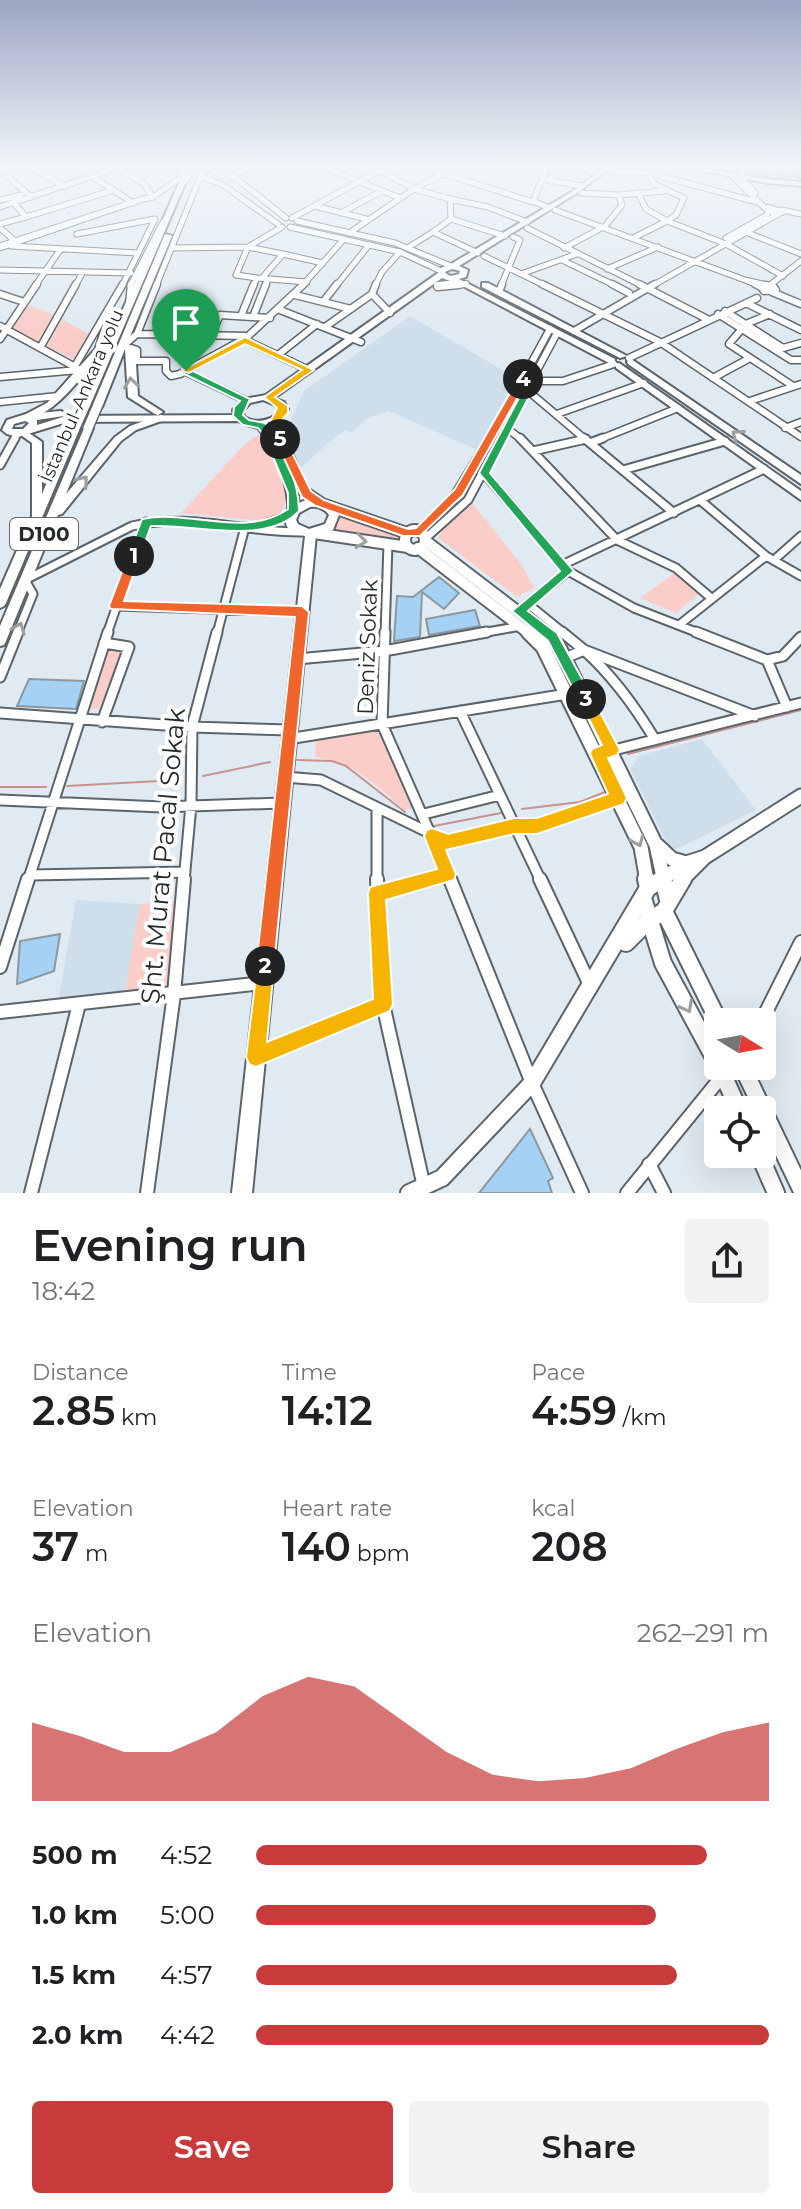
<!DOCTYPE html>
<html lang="en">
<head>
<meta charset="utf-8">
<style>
	body { margin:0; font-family:Montserrat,sans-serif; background:#f2f2f2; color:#202124; height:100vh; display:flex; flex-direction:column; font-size:30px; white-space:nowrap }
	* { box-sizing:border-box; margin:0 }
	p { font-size:26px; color:#757577 }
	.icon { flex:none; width:44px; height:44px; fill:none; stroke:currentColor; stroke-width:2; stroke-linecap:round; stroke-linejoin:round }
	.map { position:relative; height:1193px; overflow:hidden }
	.drawer { display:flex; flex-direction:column; background:#fff; flex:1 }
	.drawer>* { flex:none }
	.needle { width:52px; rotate:101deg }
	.tools { position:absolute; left:704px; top:1008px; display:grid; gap:16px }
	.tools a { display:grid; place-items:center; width:72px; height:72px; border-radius:8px; background:#fff; box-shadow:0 8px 32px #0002; font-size:40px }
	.pin { position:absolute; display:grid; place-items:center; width:68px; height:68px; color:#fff; margin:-82px -34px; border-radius:50% 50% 50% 0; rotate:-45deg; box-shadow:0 0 8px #0007 }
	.pin .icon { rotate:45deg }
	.km { position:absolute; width:40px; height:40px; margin:-20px; border-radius:50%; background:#222; color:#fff; font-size:22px; line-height:40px; text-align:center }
	.round { display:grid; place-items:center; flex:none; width:84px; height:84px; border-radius:8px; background:#f2f2f2 }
	.summary { display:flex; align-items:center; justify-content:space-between; height:136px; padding:0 32px }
	h1 { font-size:44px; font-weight:600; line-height:60px }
	.stats { display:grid; grid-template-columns:repeat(3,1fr); gap:12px; height:136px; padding:8px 32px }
	.stats div { display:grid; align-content:center }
	.stats b { font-size:40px; font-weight:600 }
	.stats small { font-size:22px; font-weight:400 }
	.stats p { font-size:22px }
	.chart { height:224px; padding:16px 32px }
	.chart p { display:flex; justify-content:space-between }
	.chart svg { width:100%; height:144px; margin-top:8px; fill:#c93a3b; opacity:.7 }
	.button { display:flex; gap:16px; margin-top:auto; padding:16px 32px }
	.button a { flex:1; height:92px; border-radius:8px; background:#c93a3b; color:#fff; font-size:32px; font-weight:600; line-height:92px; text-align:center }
	.button a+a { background:#f2f2f2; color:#202124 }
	ul { padding:0 32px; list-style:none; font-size:26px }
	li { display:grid; grid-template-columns:128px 96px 1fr; align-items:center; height:60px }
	li i { height:20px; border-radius:10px; background:#c93a3b }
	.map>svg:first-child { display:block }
	.built { fill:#cfdeeb }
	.green { fill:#facdc8 }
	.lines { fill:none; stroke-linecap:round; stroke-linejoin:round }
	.stream { stroke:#c9928d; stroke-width:2 }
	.building { fill:#a4d1f4; stroke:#8d979e; stroke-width:2 }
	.minor-far4-casing { stroke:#5c646b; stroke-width:7 }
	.minor-far3-casing { stroke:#5c646b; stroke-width:9 }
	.minor-far2-casing { stroke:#5c646b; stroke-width:11 }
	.minor-far1-casing { stroke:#5c646b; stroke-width:13 }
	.minor-casing { stroke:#5c646b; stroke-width:16 }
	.secondary-far4-casing { stroke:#5c646b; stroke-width:8 }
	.secondary-far3-casing { stroke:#5c646b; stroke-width:11 }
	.secondary-far2-casing { stroke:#5c646b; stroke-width:14 }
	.secondary-far1-casing { stroke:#5c646b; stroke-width:17 }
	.secondary-casing { stroke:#5c646b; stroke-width:20 }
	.primary-casing { stroke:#5c646b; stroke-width:4 }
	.trunk-casing { stroke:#5c646b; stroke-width:4 }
	.minor-far4 { stroke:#fff; stroke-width:5 }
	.minor-far3 { stroke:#fff; stroke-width:6 }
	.minor-far2 { stroke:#fff; stroke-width:7 }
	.minor-far1 { stroke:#fff; stroke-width:9 }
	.minor { stroke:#fff; stroke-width:12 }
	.secondary-far4 { stroke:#fff; stroke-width:6 }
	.secondary-far3 { stroke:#fff; stroke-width:8 }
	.secondary-far2 { stroke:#fff; stroke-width:10 }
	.secondary-far1 { stroke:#fff; stroke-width:13 }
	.secondary { stroke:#fff; stroke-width:16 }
	.primary { fill:#fff; fill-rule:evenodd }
	.trunk { fill:#fff; fill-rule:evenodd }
	.trunk-bridge-casing { stroke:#5c646b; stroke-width:12; stroke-linecap:butt }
	.trunk-bridge { stroke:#fff; stroke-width:9 }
	.oneway { stroke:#9d9fa0 }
	.split-1 { fill:#22a559; stroke:#fff; stroke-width:2 }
	.split-2 { fill:#f0652b; stroke:#fff; stroke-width:2 }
	.split-3 { fill:#f5b400; stroke:#fff; stroke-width:2 }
	.split-4 { fill:#22a559; stroke:#fff; stroke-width:2 }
	.split-5 { fill:#f0652b; stroke:#fff; stroke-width:2 }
	.split-6 { fill:#f5b400; stroke:#fff; stroke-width:2 }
	.labels { text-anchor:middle; stroke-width:8; stroke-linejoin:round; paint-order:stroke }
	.far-street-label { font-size:18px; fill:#262a2d; stroke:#fff }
	.shield { fill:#fff; stroke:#676a6c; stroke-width:2 }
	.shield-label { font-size:20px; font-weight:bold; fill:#262a2d }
	.street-label { font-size:22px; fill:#262a2d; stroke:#fff }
	.near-street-label { font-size:26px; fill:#262a2d; stroke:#fff }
</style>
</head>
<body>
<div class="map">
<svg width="801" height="1193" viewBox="0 0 801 1193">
	<rect width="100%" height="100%" fill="#e0eaf2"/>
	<!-- built -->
	<path class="built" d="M63,165H115L111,169L68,184L45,171Z
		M410,316L516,378L477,450L389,411L368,418L352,432L346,430L336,436L301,468L289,441V424L304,391Z
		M702,739L756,810L677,849L672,848L668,845L630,769L639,756Z
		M76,900L140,904L124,997L58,1002Z"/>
	<!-- green -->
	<path class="green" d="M27,305L54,314L38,342L11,329Z
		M62,319L90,335L75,360L47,346Z
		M258,435L264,439L287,496L281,514L263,521L181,513L246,443Z
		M473,504L521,564L534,588L517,597L438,538L444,528Z
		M339,511L401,534L399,541L328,534L339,523Z
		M676,572L700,593L676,613L640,598Z
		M108,647L119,649L121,655L99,709H90Z
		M377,731L380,733L413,808L405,810C376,785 354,762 315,757L316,740Z
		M175,901L167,990L124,997L140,904Z"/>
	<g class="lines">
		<!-- stream -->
		<path class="stream" d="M628,754L801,710
			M297,760L332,761L346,766L405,812
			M203,776L270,762
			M67,786L177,780
			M0,787H46
			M522,809L580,802L605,792
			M434,826L501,813"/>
	</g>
	<!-- building -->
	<path class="building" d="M747,165H769L782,170L779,169L794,165L801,168V179L789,174L790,178L777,177L781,171L766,176L751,173Z
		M439,577L459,593L444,609L422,592L420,637L394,641L397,596L413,597Z
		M475,610L480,626L429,635L426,619Z
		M29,679L84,681L76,709L17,706Z
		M60,934L54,971L17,984L20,941Z
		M530,1129L553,1178L548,1181L552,1193H479Z"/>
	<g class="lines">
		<!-- minor-far4 casing -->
		<g class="minor-far4-casing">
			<path id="minor-far4" d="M119,165L117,168L143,183L153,197
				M164,165L181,171
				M184,165L181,171L191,170L185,182
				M318,165L400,198
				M416,165L533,202
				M499,165L506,169
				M548,165L533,201L549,208
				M569,165L599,174
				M741,165L743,177
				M203,168L237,179L286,218
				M0,169H33L65,186
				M610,171L649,173L757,202
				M649,173L654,184L684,198L676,215L667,221L726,244L783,276
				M649,173L658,165
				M6,175L31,197
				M227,175L265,165
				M731,175L767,210
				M200,176L223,185L278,224
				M93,177L133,203
				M741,177L755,193
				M542,179L582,186
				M550,181L557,165
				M414,189L450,199L451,219
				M414,189L441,175
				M581,193L619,195L664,191
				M638,193L646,209L667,221
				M143,199L153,197L190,171
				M450,199L488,207L527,222
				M0,200L21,195
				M315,206L366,219
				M0,207L117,168
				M768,207L783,212L775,214L767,210Z
				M555,210L745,280
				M782,210L801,214
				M341,213L382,191
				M26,217L114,190
				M292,218L390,165
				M297,221L395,243L451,266
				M0,224L26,217L14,203
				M282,227L248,247L283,254
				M290,227L400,252L441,271
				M0,228L15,241
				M527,228L643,286
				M349,233L414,189L381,171
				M748,233L801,254
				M77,234L155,219L122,286
				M635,237L667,221
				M726,238L767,215L768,211
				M0,246L143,199L0,248
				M11,246L138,253
				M409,247L433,232
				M171,248L248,247L236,275L257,278
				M564,248L605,226L622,205L619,195
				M478,253L433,232L451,219L505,236
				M484,256L546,286
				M562,260L616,286
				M607,269L658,247
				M0,270L131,273
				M521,274L577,254
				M262,278L283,254L323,263
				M770,285L801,261
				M35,286L60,250
				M75,286L83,272
				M130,286L163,222
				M156,286L205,165
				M253,286L257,278L307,282
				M265,286L268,279
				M302,286L344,239
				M336,286L369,245
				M375,286L382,272L400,252
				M501,286L520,240L513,237
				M652,286L780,213
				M760,286L745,280L767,285
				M762,286H773"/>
		</g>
		<!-- minor-far3 casing -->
		<g class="minor-far3-casing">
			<path id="minor-far3" d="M376,284L372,294L390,313
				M542,284L660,342L801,437
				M612,284L629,293
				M639,284L707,319
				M755,284L761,287
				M764,285L773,286L776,290L764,291L761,287Z
				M499,292L502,284
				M772,292L801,304
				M0,294L24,302
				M295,295L351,309
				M323,302L337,284
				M746,303L801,330
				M129,304L131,284
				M280,310L361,342
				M725,311L783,348L801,343
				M718,314L791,360H801
				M770,314L746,324L729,344L793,386
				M241,316L254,284
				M253,317L266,284
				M0,326L77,368
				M325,327L372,294
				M574,331L655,284
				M137,334L248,336
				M211,335L220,315L270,318
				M0,339L37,284
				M245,340L309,370
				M123,346L137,334L157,284
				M40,348L76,284
				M131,348L137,350V361H166V371L171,376L180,374L246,338L304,284
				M97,353L110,313
				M278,355L317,324
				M629,358L757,298
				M75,366L123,284
				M186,372L247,401
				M0,377L78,370
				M713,378L750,358
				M529,381H563L614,364
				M527,390L586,440
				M750,401L801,384
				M0,402L58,396
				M557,414L644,383
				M785,428L801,422
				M508,429L522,440
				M14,440L17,434
				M489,440L550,329
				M500,440L557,333
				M583,440L586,439
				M598,440L678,408"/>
		</g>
		<!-- minor-far2 casing -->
		<g class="minor-far2-casing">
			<path id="minor-far2" d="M520,438L617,540L676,568L710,597
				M584,438L674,513
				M590,443L603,438
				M533,451L586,439
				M0,465L15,438
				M623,470L725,441
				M484,473L568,571L634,608L701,634
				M700,500L766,556L801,576
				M258,527L291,515
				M420,532L451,502L490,438
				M427,537L468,500L501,438
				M774,560L801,536
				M562,565L764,469
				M528,604L565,634
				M116,606L302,612
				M525,606L568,571
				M679,625L766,556
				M17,634L33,594L25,580L132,526C189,512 245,533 303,532
				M107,634L146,522
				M217,634L245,527
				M385,634L388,544
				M476,634L521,626"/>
		</g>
		<!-- minor-far1 casing -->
		<g class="minor-far1-casing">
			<path id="minor-far1" d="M385,632L382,724L451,881
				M562,632L584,650L755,716
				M696,632L767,660L783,656L801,637
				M565,658L584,650C613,676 634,705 654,738
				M297,659L384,651L487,632
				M767,660L787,707
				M0,677L18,632
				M460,711L541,881
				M0,713L192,727L289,730
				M102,722L129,647L104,643
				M288,739L567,694
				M598,754L801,703
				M285,777L321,780L448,842L514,826H537L622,797
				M0,800L162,807L281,803
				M377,809V881
				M424,814L500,795
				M31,875L185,872
				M28,881L108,632
				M184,881L191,805L192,727L217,632
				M422,881L448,874"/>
		</g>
		<!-- minor casing -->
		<g class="minor-casing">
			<path id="minor" d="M377,879L383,1004L424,1187
				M450,879L532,1083L582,1193
				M540,879L590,985
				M377,893L429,879
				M0,967L28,879
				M0,1012L263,983
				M761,1022L801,942
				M257,1057L383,1004
				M649,1164L664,1193
				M31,1193L79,1004
				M147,1193L174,994L184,879
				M627,1193L723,1075L736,1066"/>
		</g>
		<!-- secondary-far4 casing -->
		<g class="secondary-far4-casing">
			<path id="secondary-far4" d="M438,286L466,284"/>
		</g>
		<!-- secondary-far3 casing -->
		<g class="secondary-far3-casing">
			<path id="secondary-far3" d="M438,286L459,284"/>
		</g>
		<!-- secondary-far2 casing -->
		<g class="secondary-far2-casing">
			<path id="secondary-far2" d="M325,505L407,533
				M405 540a10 10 0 1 1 20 0a10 10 0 1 1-20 0Z
				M314,533L408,547
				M427,542L547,634
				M418,548L530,634"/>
		</g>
		<!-- secondary-far1 casing -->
		<g class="secondary-far1-casing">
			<path id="secondary-far1" d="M528,632L543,647L641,847L647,881
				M545,632L556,641L656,845L664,881
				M657,845L672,859L686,863
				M659,881L686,863L705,857
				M681,881L705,857L801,796"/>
		</g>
		<!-- secondary casing -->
		<g class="secondary-casing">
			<path id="secondary" d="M646,879L648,888
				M663,879L668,900
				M643,898L663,963L718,1065
				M664,911L719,1022
				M626,943L647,922L664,911L683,879
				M719,1066L739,1110
				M742,1066L801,1189
				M759,1154L776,1193
				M409,1193L442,1178L532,1083L648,888L662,879"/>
		</g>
		<!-- primary casing -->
		<g class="primary-casing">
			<path id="primary" d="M608,165H614L577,193L459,266L468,270L466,277L459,279L615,359V363H609L463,286L442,278L274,398L284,402L288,409L281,421L283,432L307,488L334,506L339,515L333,530L316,535L252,1193H232L305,536C300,534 292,532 288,528C283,521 289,511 288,503C286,477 274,448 258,428L247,425L238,421L67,422L18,437L7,434L2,430L7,420L26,414L61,411L66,414L64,416L37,420V425L66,416L234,415L233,410L244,399L266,395L438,273V269L451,264L573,191ZM452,269L460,271L459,274C454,275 449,278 445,272ZM263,400L277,406L278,409L276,415C265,422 255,423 244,417L243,411L250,403ZM25,421L29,423L23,429H12L14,424ZM272,425L277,440L267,426ZM295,484L299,493L308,499L299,503ZM310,507C318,506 324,508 329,515L325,524L309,529L298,524L296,520L299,513Z
				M672,165H683L767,179L801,182V186L767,183Z
				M482,283H488L627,356L620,358L482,287Z
				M631,359L801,475V484L628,364L627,362Z
				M619,363L801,491V500L616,368V364Z"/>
		</g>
		<!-- trunk casing -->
		<g class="trunk-casing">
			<path id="trunk" d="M187,165H193L89,408L84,411L79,408L106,348C87,369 53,420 24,419V415L47,403L107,336H111Z
				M165,234L172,236L127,344L135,348L138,396L163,412L158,415L155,414L128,397L125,349L102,407L97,410L94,409L92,407Z
				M161,415L164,416V420L136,430L121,441L62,514L58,515L6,641L4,645L0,646V626L85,426H91L93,428L66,494L115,437L130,426Z
				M75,425L80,428L6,603L4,606L0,608V589L32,516V443L18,433L20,431H26L42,442V494L70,428Z"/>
		</g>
		<!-- minor-far4 -->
		<use href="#minor-far4" class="minor-far4"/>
		<!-- minor-far3 -->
		<use href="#minor-far3" class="minor-far3"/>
		<!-- minor-far2 -->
		<use href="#minor-far2" class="minor-far2"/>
		<!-- minor-far1 -->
		<use href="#minor-far1" class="minor-far1"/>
		<!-- minor -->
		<use href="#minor" class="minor"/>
		<!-- secondary-far4 -->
		<use href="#secondary-far4" class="secondary-far4"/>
		<!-- secondary-far3 -->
		<use href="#secondary-far3" class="secondary-far3"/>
		<!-- secondary-far2 -->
		<use href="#secondary-far2" class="secondary-far2"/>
		<!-- secondary-far1 -->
		<use href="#secondary-far1" class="secondary-far1"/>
		<!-- secondary -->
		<use href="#secondary" class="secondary"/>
		<!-- primary -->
		<use href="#primary" class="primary"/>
		<!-- trunk -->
		<use href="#trunk" class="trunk"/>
		<!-- trunk-bridge casing -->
		<g class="trunk-bridge-casing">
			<path id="trunk-bridge" d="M75,428L84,408
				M88,428L97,407"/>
		</g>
		<!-- trunk-bridge -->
		<use href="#trunk-bridge" class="trunk-bridge"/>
	</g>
	<!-- one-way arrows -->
	<defs><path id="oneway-chevron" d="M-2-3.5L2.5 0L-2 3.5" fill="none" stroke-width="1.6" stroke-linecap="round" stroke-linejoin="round" transform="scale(2)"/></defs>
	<g class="oneway">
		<use href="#oneway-chevron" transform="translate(131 383) rotate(-97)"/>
		<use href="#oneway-chevron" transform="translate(737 435) rotate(-145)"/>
		<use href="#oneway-chevron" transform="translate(83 481) rotate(-50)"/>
		<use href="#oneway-chevron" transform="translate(361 541) rotate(7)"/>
		<use href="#oneway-chevron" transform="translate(19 628) rotate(-68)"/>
		<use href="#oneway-chevron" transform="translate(638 841) rotate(67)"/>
		<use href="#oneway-chevron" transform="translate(687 1007) rotate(62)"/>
	</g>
	<!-- sky -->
	<linearGradient id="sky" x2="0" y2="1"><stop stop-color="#9ba6c4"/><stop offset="0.5" stop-color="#f1f6f9"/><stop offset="1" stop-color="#f1f6f9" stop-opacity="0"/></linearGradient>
	<rect width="801" height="332" fill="url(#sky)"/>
	<!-- split-1 -->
	<path class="split-1" d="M182,369H189L250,399L243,415L249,420L265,423C283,444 299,482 299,511C268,546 194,524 151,526L140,556L134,560L128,556L142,519C189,509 246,539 288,509V493L264,435L258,428L243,425L233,416L234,407L240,401L182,373Z"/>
	<!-- split-2 -->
	<path class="split-2" d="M134,551L140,556L124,601L302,606L309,612L274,966L271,973L265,975L258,973L256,966L295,617L111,609L109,606L128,556Z"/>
	<!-- split-3 -->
	<path class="split-3" d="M586,693L591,695L620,750L617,755L608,758L627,798L624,804L537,834H514L446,850L456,874L454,880L386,900L393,1004L390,1011L256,1067L249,1064L246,1057L258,960L265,957L271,960L274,966L267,1042L373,999L368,893L370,887L377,885L437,869L424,836L427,830L432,828L448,834L514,818H537L608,794L590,754L592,749L602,745L579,699Z"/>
	<!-- split-4 -->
	<path class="split-4" d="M523,376L537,381L490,473L574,571L528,611L557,633L593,699L586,705L581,704L548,641L512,611L560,571L479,473L527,383L518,379Z"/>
	<!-- split-5 -->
	<path class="split-5" d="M523,376L528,379L463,495L420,536H403L316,506L302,497L275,439L284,436L311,491L324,500L408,529L416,528L455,489L518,379Z"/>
	<!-- split-6 -->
	<path class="split-6" d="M245,337L314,370L275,397L288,406V413L281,421L284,441H277L271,420L277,408L264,397L302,370L245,344L189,373L181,371Z"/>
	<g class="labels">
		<!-- far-street labels -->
		<g class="far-street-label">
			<text transform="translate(82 396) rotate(-67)" y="6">İstanbul-Ankara yolu</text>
		</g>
		<!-- shield labels -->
		<rect class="shield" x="10" y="518" width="68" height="32" rx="6"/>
		<g class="shield-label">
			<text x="44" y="541">D100</text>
		</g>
		<!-- street labels -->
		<g class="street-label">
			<text transform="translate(367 647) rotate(-88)" y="8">Deniz Sokak</text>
		</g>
		<!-- near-street labels -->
		<g class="near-street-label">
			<text transform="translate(163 856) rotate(-85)" y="9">Şht. Murat Pacal Sokak</text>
		</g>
	</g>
</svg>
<div class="tools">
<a><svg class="needle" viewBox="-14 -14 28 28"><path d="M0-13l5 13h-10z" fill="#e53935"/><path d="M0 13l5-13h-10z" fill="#757577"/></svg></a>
<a><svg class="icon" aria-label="locate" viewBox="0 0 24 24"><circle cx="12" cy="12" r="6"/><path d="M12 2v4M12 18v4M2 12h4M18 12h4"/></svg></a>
</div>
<div class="pin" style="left:186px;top:371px;background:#1e9e55"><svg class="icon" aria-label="arrive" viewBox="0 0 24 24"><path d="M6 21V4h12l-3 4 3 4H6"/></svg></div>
<b class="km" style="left:134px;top:556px">1</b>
<b class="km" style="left:265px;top:966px">2</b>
<b class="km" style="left:586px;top:699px">3</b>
<b class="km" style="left:523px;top:379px">4</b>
<b class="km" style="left:280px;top:439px">5</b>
</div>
<section class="drawer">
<div class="summary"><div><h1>Evening run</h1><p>18:42</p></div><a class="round"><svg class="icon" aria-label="share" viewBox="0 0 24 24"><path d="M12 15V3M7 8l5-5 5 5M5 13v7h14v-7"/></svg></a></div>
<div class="stats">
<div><p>Distance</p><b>2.85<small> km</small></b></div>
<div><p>Time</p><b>14:12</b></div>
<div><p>Pace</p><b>4:59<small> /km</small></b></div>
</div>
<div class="stats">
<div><p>Elevation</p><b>37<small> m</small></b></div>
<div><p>Heart rate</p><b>140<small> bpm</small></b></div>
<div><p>kcal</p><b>208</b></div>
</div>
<div class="chart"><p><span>Elevation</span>262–291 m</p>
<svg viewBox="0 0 160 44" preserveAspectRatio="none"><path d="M0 44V20L10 24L20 29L30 29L40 23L50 12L60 6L70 9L80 19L90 29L100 36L110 38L120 37L130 34L140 28L150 23L160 20V44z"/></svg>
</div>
<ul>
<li><b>500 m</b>4:52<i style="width:88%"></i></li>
<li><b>1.0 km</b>5:00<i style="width:78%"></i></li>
<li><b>1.5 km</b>4:57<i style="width:82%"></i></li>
<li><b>2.0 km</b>4:42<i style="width:100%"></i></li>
</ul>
<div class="button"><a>Save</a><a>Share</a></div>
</section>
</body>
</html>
